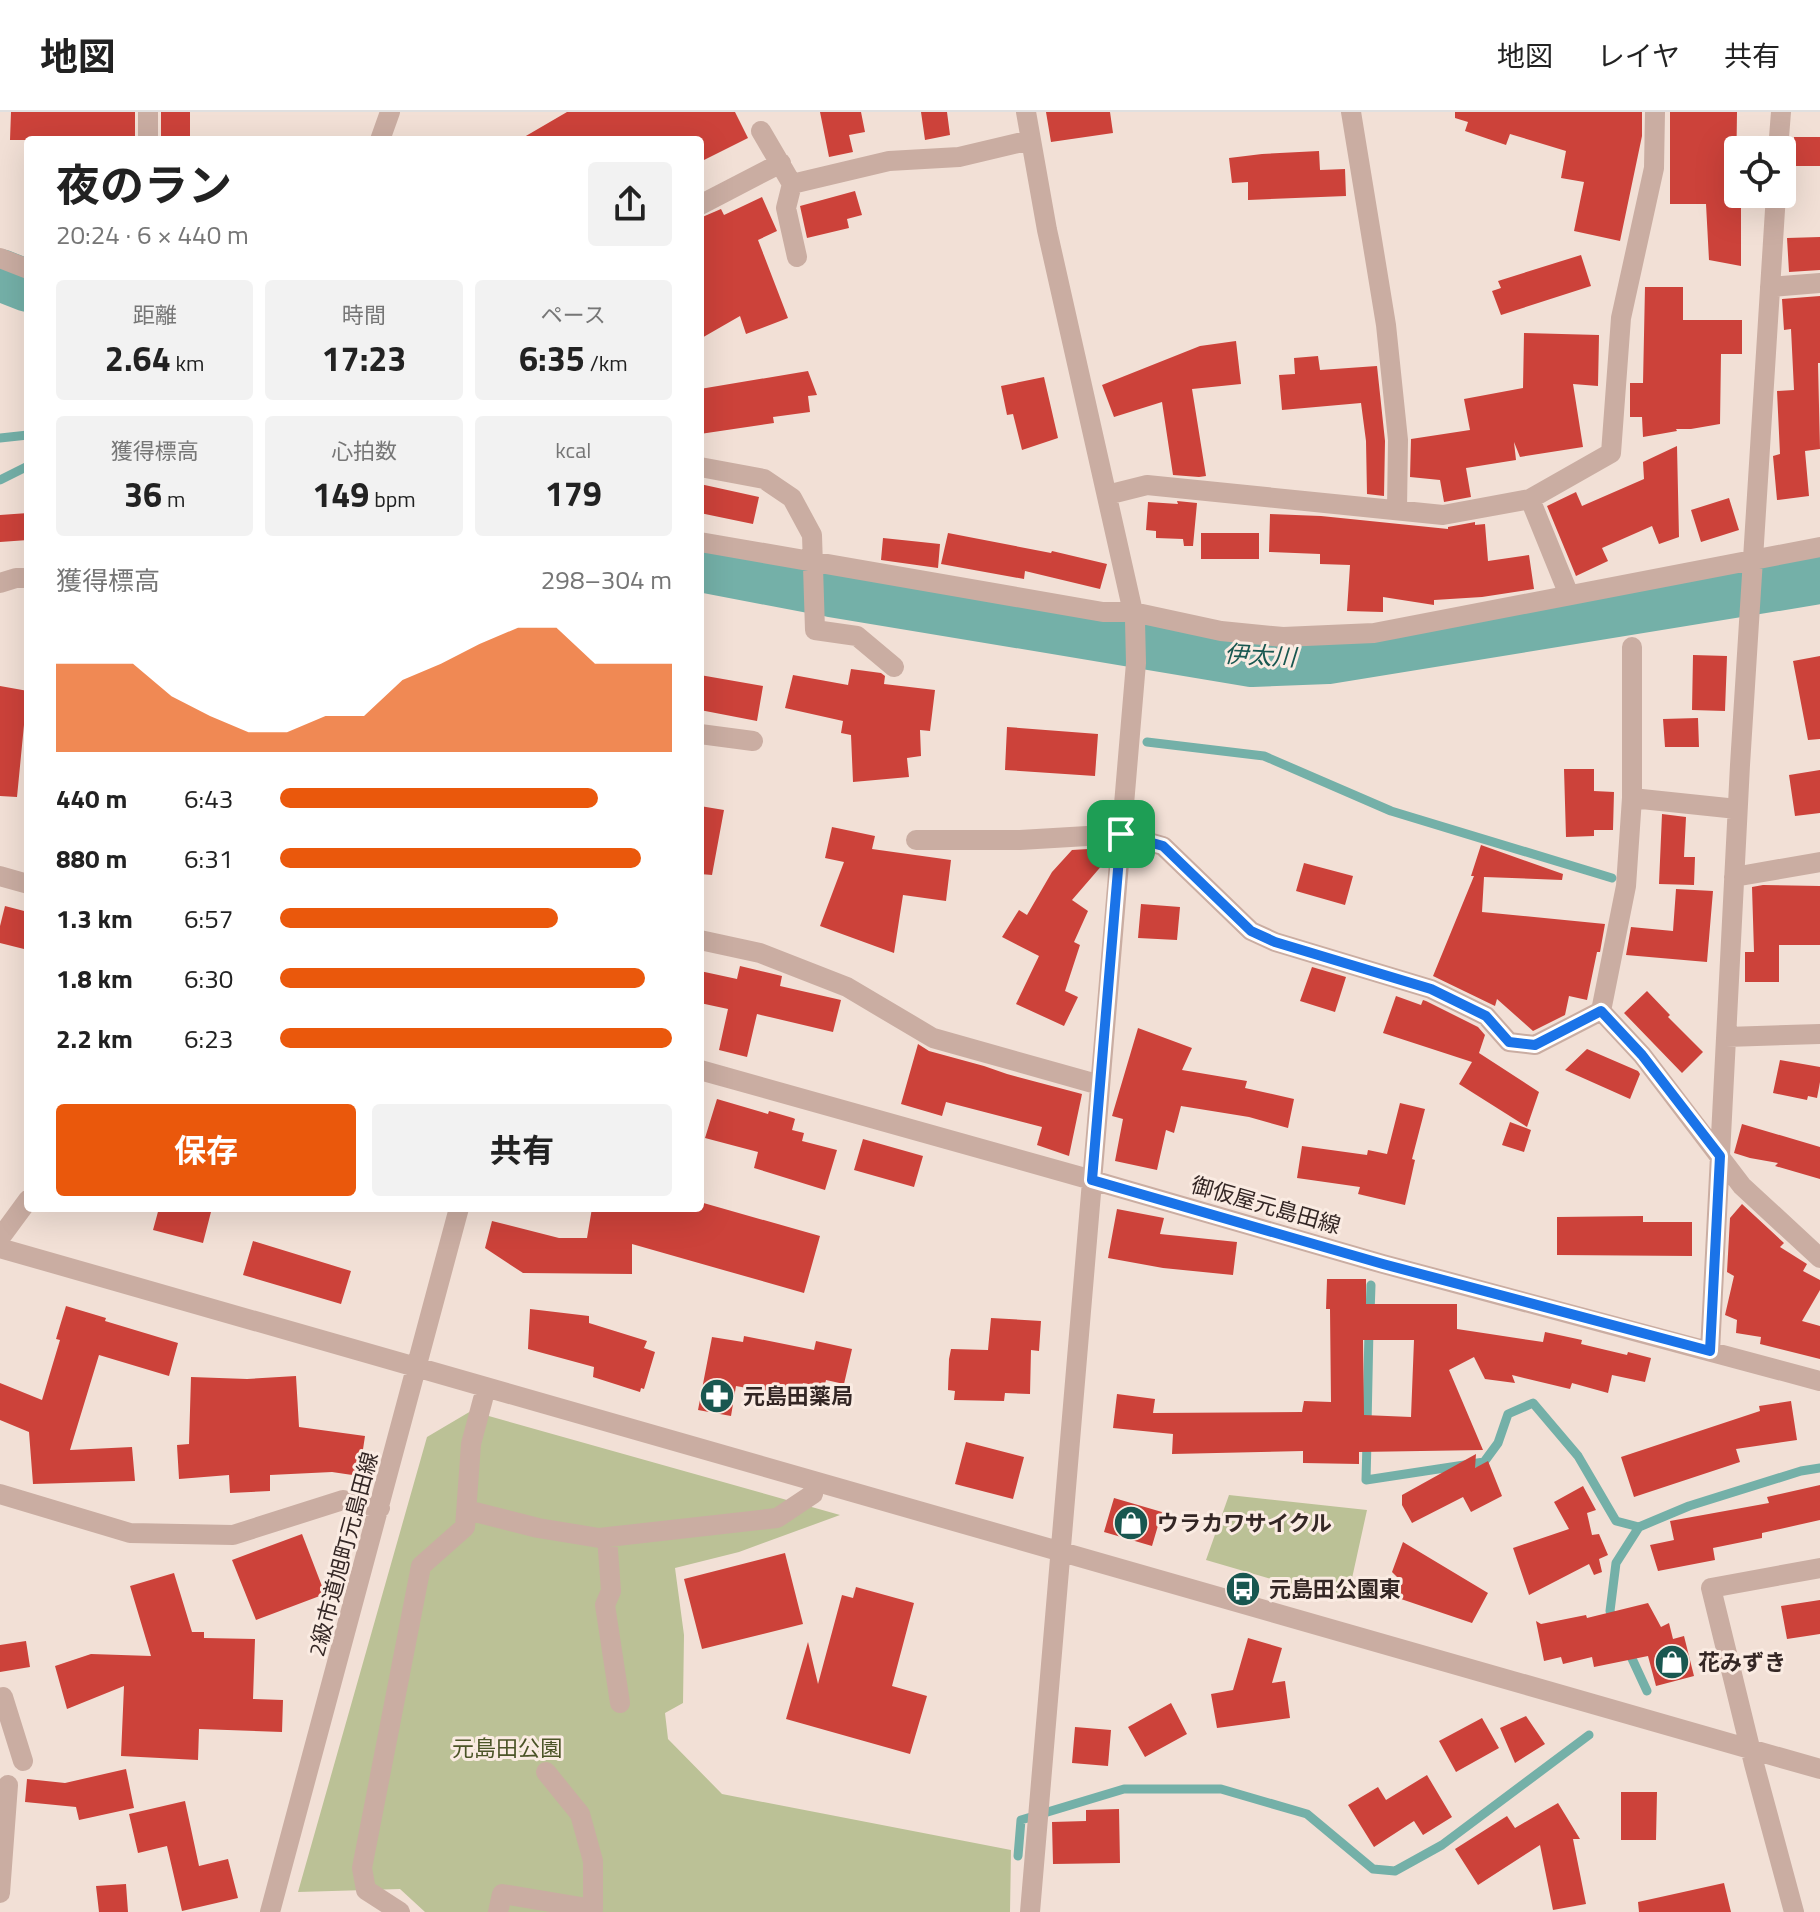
<!DOCTYPE html>
<html lang="ja">
<head>
<meta charset="utf-8">
<style>
	body { margin:0; font-family:"Titillium Web","Noto Sans JP",sans-serif; background:#f2f2f2; color:#222; height:100vh; display:flex; flex-direction:column; font-size:30px; white-space:nowrap }
	* { box-sizing:border-box; margin:0 }
	p { font-size:26px; color:#767676 }
	.icon { flex:none; width:44px; height:44px; fill:none; stroke:currentColor; stroke-width:2; stroke-linecap:round; stroke-linejoin:round }
	.map { position:relative; flex:1; overflow:hidden }
	.sheet { position:absolute; left:24px; top:24px; width:680px; height:1076px; display:flex; flex-direction:column; background:#fff; border-radius:8px; box-shadow:0 8px 32px #0002 }
	.sheet>* { flex:none }
	.fabs { position:absolute; left:1724px; top:24px; display:grid; gap:16px }
	.fabs a { display:grid; place-items:center; width:72px; height:72px; border-radius:8px; background:#fff; box-shadow:0 8px 32px #0002; font-size:40px }
	.pin { position:absolute; display:grid; place-items:center; width:68px; height:68px; color:#fff; margin:-34px; border-radius:16px; box-shadow:0 4px 12px #0006 }
	.round { display:grid; place-items:center; flex:none; width:84px; height:84px; border-radius:8px; background:#f2f2f2 }
	.summary { display:flex; align-items:center; justify-content:space-between; height:136px; padding:0 32px }
	h1 { font-size:44px; font-weight:700; line-height:60px }
	.stats { display:grid; grid-template-columns:repeat(3,1fr); gap:12px; height:136px; padding:8px 32px }
	.stats div { display:grid; align-content:center; border-radius:8px; background:#f2f2f2; text-align:center }
	.stats b { font-size:34px; font-weight:700 }
	.stats small { font-size:22px; font-weight:400 }
	.stats p { font-size:22px }
	.chart { height:224px; padding:16px 32px }
	.chart p { display:flex; justify-content:space-between }
	.chart svg { width:100%; height:144px; margin-top:8px; fill:#ea580c; opacity:.7 }
	.action { display:flex; gap:16px; margin-top:auto; padding:16px 32px }
	.action a { flex:1; height:92px; border-radius:8px; background:#ea580c; color:#fff; font-size:32px; font-weight:700; line-height:92px; text-align:center }
	.action a+a { background:#f2f2f2; color:#222 }
	ul { padding:0 32px; list-style:none; font-size:26px }
	li { display:grid; grid-template-columns:128px 96px 1fr; align-items:center; height:60px }
	li i { height:20px; border-radius:10px; background:#ea580c }
	header { display:flex; align-items:center; gap:48px; box-sizing:border-box; height:112px; padding:0 40px; background:#fff; border-bottom:2px solid #e0e0e0 }
	header strong { font-size:38px }
	nav { display:flex; gap:44px; margin-inline-start:auto; font-size:28px }
	.map>svg:first-child { display:block }
	.green { fill:#bbc196 }
	.lines { fill:none; stroke-linecap:round; stroke-linejoin:round }
	.stream { stroke:#74b0a8; stroke-width:9 }
	.river { stroke:#74b0a8; stroke-width:52 }
	.building { fill:#cc423a; fill-rule:evenodd }
	.minor { stroke:#caada2; stroke-width:20 }
	.route-casing { stroke:#fff; stroke-width:16 }
	.route { stroke:#1a73e8; stroke-width:10 }
	.labels { text-anchor:middle; stroke-width:6; stroke-linejoin:round; paint-order:stroke }
	.street-label { font-size:22px; fill:#342725; stroke:#faebe2 }
	.poi-label { font-size:22px; font-weight:bold; fill:#342725; stroke:#faebe2; text-anchor:start }
	.park-label { font-size:22px; fill:#4b5427; stroke:#faebe2 }
	.water-label { font-size:24px; font-style:italic; fill:#195750; stroke:#faebe2 }
</style>
</head>
<body>
<header>
<strong>地図</strong>
<nav><a>地図</a><a>レイヤ</a><a>共有</a></nav>
</header>
<div class="map">
<svg width="1820" height="1800" viewBox="0 0 1820 1800">
	<rect width="100%" height="100%" fill="#f2e0d6"/>
	<!-- green -->
	<path class="green" d="M471,1299L840,1403L739,1440L675,1456L684,1523L683,1591L665,1601L668,1627L722,1682L1011,1738L1010,1800H425L400,1777L298,1780L427,1325Z
		M1229,1383L1367,1398L1347,1489L1206,1448Z"/>
	<g class="lines">
		<!-- stream -->
		<path class="stream" d="M0,326L28,323
			M0,368L28,354
			M1147,630L1264,644L1391,699L1612,766
			M1370,1202L1371,1173
			M1367,1314L1369,1217
			M1367,1329L1366,1368L1484,1350L1498,1331L1508,1302L1533,1291L1578,1344L1616,1409L1639,1415
			M1615,1511L1610,1499L1616,1451L1639,1415L1689,1394L1801,1359L1820,1356
			M1628,1538L1647,1579
			M1018,1744L1021,1708L1124,1677H1221L1307,1702L1373,1757L1395,1759L1442,1733L1589,1623"/>
		<!-- river -->
		<path class="river" d="M0,163L28,174
			M700,454L831,479L1252,549L1328,546L1820,466"/>
	</g>
	<!-- building -->
	<path class="building" d="M11,0H135V28H10Z
		M161,0H190V28H161Z
		M567,0H735L748,26L700,50V28H519Z
		M820,0H861L865,20L849,23L853,40L829,45Z
		M921,0H947L950,23L925,28Z
		M1046,0H1110L1113,21L1051,30Z
		M1455,0H1642V24L1620,129L1574,119L1584,70L1561,66L1566,39L1510,22L1506,33L1465,19L1468,10L1455,6Z
		M1670,0H1737L1736,71H1738V82H1741V154L1709,148L1706,92H1670Z
		M1794,25H1820V54H1794Z
		M1319,39L1320,58L1345,57L1346,84L1248,88V70L1232,71L1229,46L1262,42Z
		M855,79L862,103L847,107L849,116L807,126L800,94Z
		M762,85L777,119L758,128L788,206L746,222L740,204L700,227V106L721,97L724,103Z
		M1820,125V158L1789,160L1787,126Z
		M1581,143L1591,174L1501,203L1492,179L1501,176L1498,169Z
		M1645,175H1683V208H1742V242H1721L1720,312L1691,317H1676L1677,319L1643,325L1642,305H1630V271H1643Z
		M1820,184V251H1818L1820,337L1805,339L1809,384L1777,388L1773,344L1780,342L1777,279L1794,278L1791,217L1784,218L1782,187Z
		M1524,221L1599,223L1598,274L1573,272L1583,335L1520,345L1514,330L1516,348L1466,356L1471,385L1444,390L1440,368L1410,365L1411,327L1470,318L1464,287L1523,276Z
		M1236,229L1241,272L1192,277L1206,364L1199,365L1173,363L1162,290L1114,305L1102,273L1200,234Z
		M1318,244L1320,258L1377,254L1385,329L1384,384L1367,382L1366,329L1361,291L1282,298L1279,263L1295,262L1294,246Z
		M808,259L817,283L808,284L810,300L773,305L774,311L700,322V277Z
		M1044,265L1058,326L1022,338L1013,302L1007,303L1001,274Z
		M1677,334L1679,425L1659,432L1652,414L1602,436L1608,449L1576,464L1547,394L1576,380L1582,394L1644,367L1643,350Z
		M700,372L759,385L753,412L700,401Z
		M1729,386L1739,418L1701,430L1691,398Z
		M1177,389L1197,391L1193,434H1184L1183,427L1156,426V419L1146,418L1148,390L1178,392Z
		M28,401V428L0,430V403Z
		M1270,402L1321,404L1448,417V415L1475,410V413L1485,412L1488,449L1529,443L1534,477L1482,485L1434,488V493L1383,485V500L1347,499L1350,453L1320,452V442L1269,440Z
		M948,421L1051,441L1052,439L1107,452L1100,477L1025,459L1024,467L941,452Z
		M1201,421H1259V447H1201Z
		M883,426L940,432L938,456L881,448Z
		M1693,543L1727,544L1725,599L1692,598Z
		M1820,544V627L1808,628L1793,549Z
		M851,557L881,561L885,564L884,572L935,578L930,619L920,618L921,644L907,646L909,665L853,670L851,623L841,621L843,609L785,596L793,563L848,573Z
		M700,563L763,574L757,609L700,598Z
		M0,574L28,579V614L24,613L17,685L0,684Z
		M1698,606L1699,635H1665L1663,607Z
		M1007,615L1098,622L1095,664L1005,658Z
		M1564,657H1594V679L1614,680L1613,718H1594V724L1566,725Z
		M1820,658V701L1795,704L1789,663Z
		M700,694L724,698L712,763L700,762Z
		M1662,702L1686,705L1684,745H1695L1694,773L1659,772Z
		M832,715L875,724L872,737L951,748L946,789L903,783L894,841L820,814L844,750L825,746Z
		M1481,733L1563,762L1562,768L1484,765L1482,800L1605,812L1600,840H1597L1587,888L1569,884L1565,903L1533,919L1497,887L1495,894L1433,864L1474,764H1471Z
		M1088,737L1104,751L1072,788L1088,799L1074,830L1080,833L1065,879L1078,885L1064,914L1016,892L1039,844L1002,825L1019,798L1027,803L1052,760L1072,738Z
		M1304,751L1353,764L1345,793L1296,779Z
		M1763,773L1820,774V833H1779V870H1745V840H1754L1752,775Z
		M1676,777L1713,779L1707,850L1626,843L1631,815L1673,819Z
		M1141,792L1180,795L1177,828L1138,826Z
		M5,794L28,800V838L0,831V814Z
		M740,854L782,864L780,874L841,888L833,920L757,902L747,945L719,938L728,897L700,891V859L737,867Z
		M1312,855L1346,865L1335,900L1300,889Z
		M1647,879L1670,903L1668,905L1703,940L1682,961L1624,901Z
		M1396,884L1421,893L1423,888L1426,889L1478,915L1485,923L1479,941L1539,980L1527,1015L1459,972L1472,950L1383,921Z
		M1138,916L1192,936L1182,958L1247,969L1245,976L1294,987L1288,1016L1249,1005L1181,994L1174,1021L1166,1018L1157,1058L1115,1049L1123,1007L1112,1004Z
		M918,932L929,939L984,954L1007,962L1082,982L1069,1044L1037,1033L1042,1015L946,990L942,1004L901,992Z
		M1587,937L1638,959L1640,962L1630,987L1565,958Z
		M1780,948L1820,955V970L1817,986L1808,984L1807,988L1773,981Z
		M717,987L768,1002L769,999L793,1006L795,1007L792,1018L804,1021L802,1029L837,1038L825,1078L754,1056L758,1040L705,1026Z
		M1400,991L1425,997L1412,1047L1415,1048L1405,1093L1358,1082L1360,1075L1297,1066L1302,1034L1367,1043L1368,1038L1387,1042Z
		M1510,1010L1531,1018L1524,1040L1502,1033Z
		M1742,1012L1820,1035V1067L1775,1054L1778,1051L1750,1046L1734,1041Z
		M863,1027L923,1044L914,1075L854,1058Z
		M700,1090L820,1124L804,1181L632,1132V1162L523,1161L485,1136L492,1109L559,1126H587L592,1096H700Z
		M1742,1092L1784,1131L1780,1135L1807,1152L1803,1159L1820,1168V1178L1802,1209L1820,1214V1247L1760,1232L1761,1225L1736,1221L1737,1208L1725,1203L1734,1164L1727,1160L1730,1106Z
		M159,1096H212L203,1131L153,1118Z
		M1117,1097L1164,1106L1160,1122L1237,1130L1233,1163L1163,1156L1108,1146Z
		M1643,1104V1110H1692V1144L1557,1143V1105Z
		M253,1129L351,1159L341,1192L243,1163Z
		M1327,1167H1366V1192H1457V1217L1543,1230L1545,1220L1582,1228L1581,1232L1627,1243L1628,1240L1651,1246L1645,1270L1612,1263L1608,1281L1572,1271L1570,1277L1512,1263L1515,1271L1485,1267L1474,1245L1449,1258L1483,1338L1359,1340V1352L1303,1351V1339L1172,1342L1173,1322L1113,1316L1117,1282L1155,1287L1153,1301L1302,1300L1304,1289L1331,1290L1330,1197H1326ZM1363,1228H1414L1411,1305L1364,1303Z
		M66,1194L106,1206L105,1209L178,1231L169,1264L99,1243L70,1338L132,1335L135,1369L33,1372L29,1320L0,1308V1271L42,1288L60,1228L56,1227Z
		M530,1197L589,1204V1211L647,1229L644,1236L655,1240L644,1277L641,1276L640,1280L593,1265L594,1255L528,1237Z
		M991,1206L1041,1209L1039,1239L1031,1238L1030,1282L1005,1281L1004,1289L954,1288L955,1279L948,1278L949,1247L951,1237L988,1238Z
		M744,1224L814,1238L816,1229L852,1237L844,1272L826,1268L824,1276L803,1271L800,1286L736,1274L731,1304L698,1298L712,1225L743,1230Z
		M296,1264L299,1315L365,1324L359,1364L332,1360L270,1363V1379L230,1381L229,1363L179,1367L177,1333L189,1332L191,1265L247,1267Z
		M1791,1289L1797,1328L1736,1337L1740,1350L1634,1385L1621,1345L1760,1299L1759,1294Z
		M966,1330L1024,1345L1013,1387L955,1372Z
		M1476,1342L1475,1356L1488,1349L1502,1384L1471,1400L1463,1385L1412,1411L1402,1393V1383Z
		M1820,1373V1408L1762,1421V1426L1713,1436L1715,1448L1658,1459L1650,1433L1674,1428L1670,1409L1769,1391L1767,1385Z
		M1583,1374L1596,1398L1587,1401L1592,1423L1599,1422L1608,1443L1599,1447L1602,1460L1594,1463L1589,1452L1529,1483L1513,1436L1569,1417L1554,1390Z
		M1114,1386L1162,1400L1152,1434L1104,1420Z
		M302,1422L325,1482L256,1508L232,1448Z
		M1403,1430L1488,1481L1472,1511L1398,1486L1400,1468L1392,1460Z
		M785,1441L803,1512L702,1537L684,1467Z
		M174,1461L192,1520H204V1526L255,1527L253,1587L283,1588L282,1620L199,1617L198,1648L121,1644L124,1574L67,1597L55,1554L91,1542L151,1544L130,1474Z
		M856,1475L914,1491L892,1574L927,1584L910,1642L786,1607L808,1530L818,1572L842,1483L853,1486Z
		M1820,1488V1522L1787,1527L1781,1494Z
		M1648,1491L1661,1515L1669,1511L1673,1527L1684,1524L1694,1564L1656,1574L1648,1544L1594,1555L1592,1545L1563,1552L1561,1545L1544,1549L1536,1509L1541,1512L1586,1503L1587,1506Z
		M1248,1526L1282,1536L1272,1571L1285,1569L1290,1606L1217,1616L1211,1582L1233,1578Z
		M26,1529L30,1555L0,1560V1533Z
		M1171,1591L1187,1622L1145,1645L1128,1615Z
		M1526,1604L1545,1632L1515,1651L1500,1616Z
		M1482,1606L1499,1636L1456,1660L1439,1629Z
		M1075,1615L1111,1618L1108,1654L1072,1651Z
		M126,1657L134,1696L79,1708L76,1695L25,1690L27,1667L65,1671Z
		M1427,1663L1452,1705L1423,1723L1414,1709L1374,1735L1348,1693L1378,1675L1386,1688Z
		M1621,1680H1657L1656,1728H1621Z
		M185,1689L199,1754L228,1747L238,1786L182,1799L167,1734L138,1741L129,1702Z
		M1558,1691L1580,1727H1573L1586,1792L1553,1798L1540,1733L1478,1773L1455,1737L1507,1704L1515,1716Z
		M1119,1697L1120,1751L1053,1752L1052,1710L1086,1709V1698Z
		M1724,1771L1731,1800H1639L1638,1790Z
		M126,1772L128,1800H99L96,1774Z"/>
	<g class="lines">
		<!-- minor -->
		<path class="minor" d="M1026,0L1047,118L1135,509L1136,551L1030,1800
			M1351,0L1386,213L1398,328L1397,398
			M761,19L792,72L889,49L959,45L1031,28
			M148,28V0
			M380,28L390,0
			M1778,38L1781,0
			M792,72L786,96L797,145
			M700,93L781,51
			M0,146L28,157
			M1770,175L1820,171
			M700,355L764,367L792,386L812,423L815,518L857,524L894,555
			M1107,383L1147,373L1443,403L1530,387L1611,341L1621,206L1654,56L1655,0
			M1530,387L1569,483
			M700,430L1103,500H1133L1221,519L1283,525L1374,521L1820,435
			M0,471L16,466H28
			M700,622L753,629
			M1632,686V535
			M916,728H1020L1121,722L1163,734L1251,819L1275,830L1431,877L1486,904L1509,930L1535,933L1601,899L1626,774L1632,686L1737,697
			M0,764L28,772
			M1734,765L1820,750
			M700,828L760,841L847,875L933,926L1100,973
			M1601,899L1642,943L1742,1074L1820,1146
			M1726,925L1820,922
			M700,958L1092,1068L1383,1152L1820,1269
			M0,1126L28,1088
			M0,1136L1820,1657
			M1710,1239L1740,653L1776,82
			M0,1382L130,1421L233,1423L343,1388L380,1396
			M467,1398L538,1416L599,1426L777,1406L813,1382
			M607,1425L611,1479L605,1493L620,1591
			M0,1586L3,1585L23,1649
			M0,1781L8,1673
			M270,1800L459,1096
			M400,1800L366,1778L362,1756L421,1454L465,1415L471,1332L483,1287
			M498,1800L502,1782L593,1797V1749L580,1702L546,1660
			M1794,1800L1754,1652L1711,1476L1820,1456"/>
	</g>
	<g class="lines">
		<!-- route casing -->
		<g class="route-casing">
			<path id="route" d="M1121,722L1163,734L1251,819L1275,830L1431,877L1486,904L1509,930L1535,933L1601,899L1642,943L1720,1044L1710,1239L1383,1152L1092,1068Z"/>
		</g>
		<!-- route -->
		<use href="#route" class="route"/>
	</g>
	<!-- icons -->
	<defs>
		<g id="pharmacy-disc" transform="scale(1.8)"><circle r="9.5" fill="#195750" stroke="#faebe2"/><path d="M-2-6h4v4h4v4h-4v4h-4v-4h-4v-4h4Z" fill="#fff"/></g>
		<g id="shop-disc" transform="scale(1.8)"><circle r="9.5" fill="#195750" stroke="#faebe2"/><path d="M-5-2.5h2.3a2.7 3.5 0 0 1 5.4 0H5L5.5 6h-11ZM-1.5-2.5h3a1.5 2.3 0 0 0-3 0Z" fill="#fff"/></g>
		<g id="bus-disc" transform="scale(1.8)"><circle r="9.5" fill="#195750" stroke="#faebe2"/><path d="M-5-6H5V4H4V6H2V4H-2V6H-4V4H-5ZM-3.5-4V0h7V-4ZM-3.5 1.2v1.5H-2V1.2ZM2 1.2v1.5H3.5V1.2Z" fill="#fff"/></g>
	</defs>
	<g fill-rule="evenodd">
		<use href="#pharmacy-disc" x="717" y="1284"/>
		<use href="#shop-disc" x="1131" y="1411"/>
		<use href="#bus-disc" x="1243" y="1477"/>
		<use href="#shop-disc" x="1672" y="1550"/>
	</g>
	<g class="labels">
		<!-- street labels -->
		<g class="street-label">
			<text transform="translate(1266 1093) rotate(16)" y="8">御仮屋元島田線</text>
			<text transform="translate(343 1442) rotate(-75)" y="8">2級市道旭町元島田線</text>
		</g>
		<!-- poi labels -->
		<g class="poi-label">
			<text x="743" y="1292">元島田薬局</text>
			<text x="1157" y="1419">ウラカワサイクル</text>
			<text x="1269" y="1485">元島田公園東</text>
			<text x="1698" y="1558">花みずき</text>
		</g>
		<!-- park labels -->
		<g class="park-label">
			<text x="507" y="1644">元島田公園</text>
		</g>
		<!-- water labels -->
		<g class="water-label">
			<text transform="translate(1260 544) rotate(3)" y="8">伊太川</text>
		</g>
	</g>
</svg>
<div class="fabs">
<a><svg class="icon" aria-label="locate" viewBox="0 0 24 24"><circle cx="12" cy="12" r="6"/><path d="M12 2v4M12 18v4M2 12h4M18 12h4"/></svg></a>
</div>
<div class="pin" style="left:1121px;top:722px;background:#1e9e55"><svg class="icon" aria-label="arrive" viewBox="0 0 24 24"><path d="M6 21V4h12l-3 4 3 4H6"/></svg></div>
<section class="sheet">
<div class="summary"><div><h1>夜のラン</h1><p>20:24 · 6 × 440 m</p></div><a class="round"><svg class="icon" aria-label="share" viewBox="0 0 24 24"><path d="M12 15V3M7 8l5-5 5 5M5 13v7h14v-7"/></svg></a></div>
<div class="stats">
<div><p>距離</p><b>2.64<small> km</small></b></div>
<div><p>時間</p><b>17:23</b></div>
<div><p>ペース</p><b>6:35<small> /km</small></b></div>
</div>
<div class="stats">
<div><p>獲得標高</p><b>36<small> m</small></b></div>
<div><p>心拍数</p><b>149<small> bpm</small></b></div>
<div><p>kcal</p><b>179</b></div>
</div>
<div class="chart"><p><span>獲得標高</span>298–304 m</p>
<svg viewBox="0 0 160 44" preserveAspectRatio="none"><path d="M0 44V17L10 17L20 17L30 27L40 33L50 38L60 38L70 33L80 33L90 22L100 17L110 11L120 6L130 6L140 17L150 17L160 17V44z"/></svg>
</div>
<ul>
<li><b>440 m</b>6:43<i style="width:81%"></i></li>
<li><b>880 m</b>6:31<i style="width:92%"></i></li>
<li><b>1.3 km</b>6:57<i style="width:71%"></i></li>
<li><b>1.8 km</b>6:30<i style="width:93%"></i></li>
<li><b>2.2 km</b>6:23<i style="width:100%"></i></li>
</ul>
<div class="action"><a>保存</a><a>共有</a></div>
</section>
</div>
</body>
</html>
